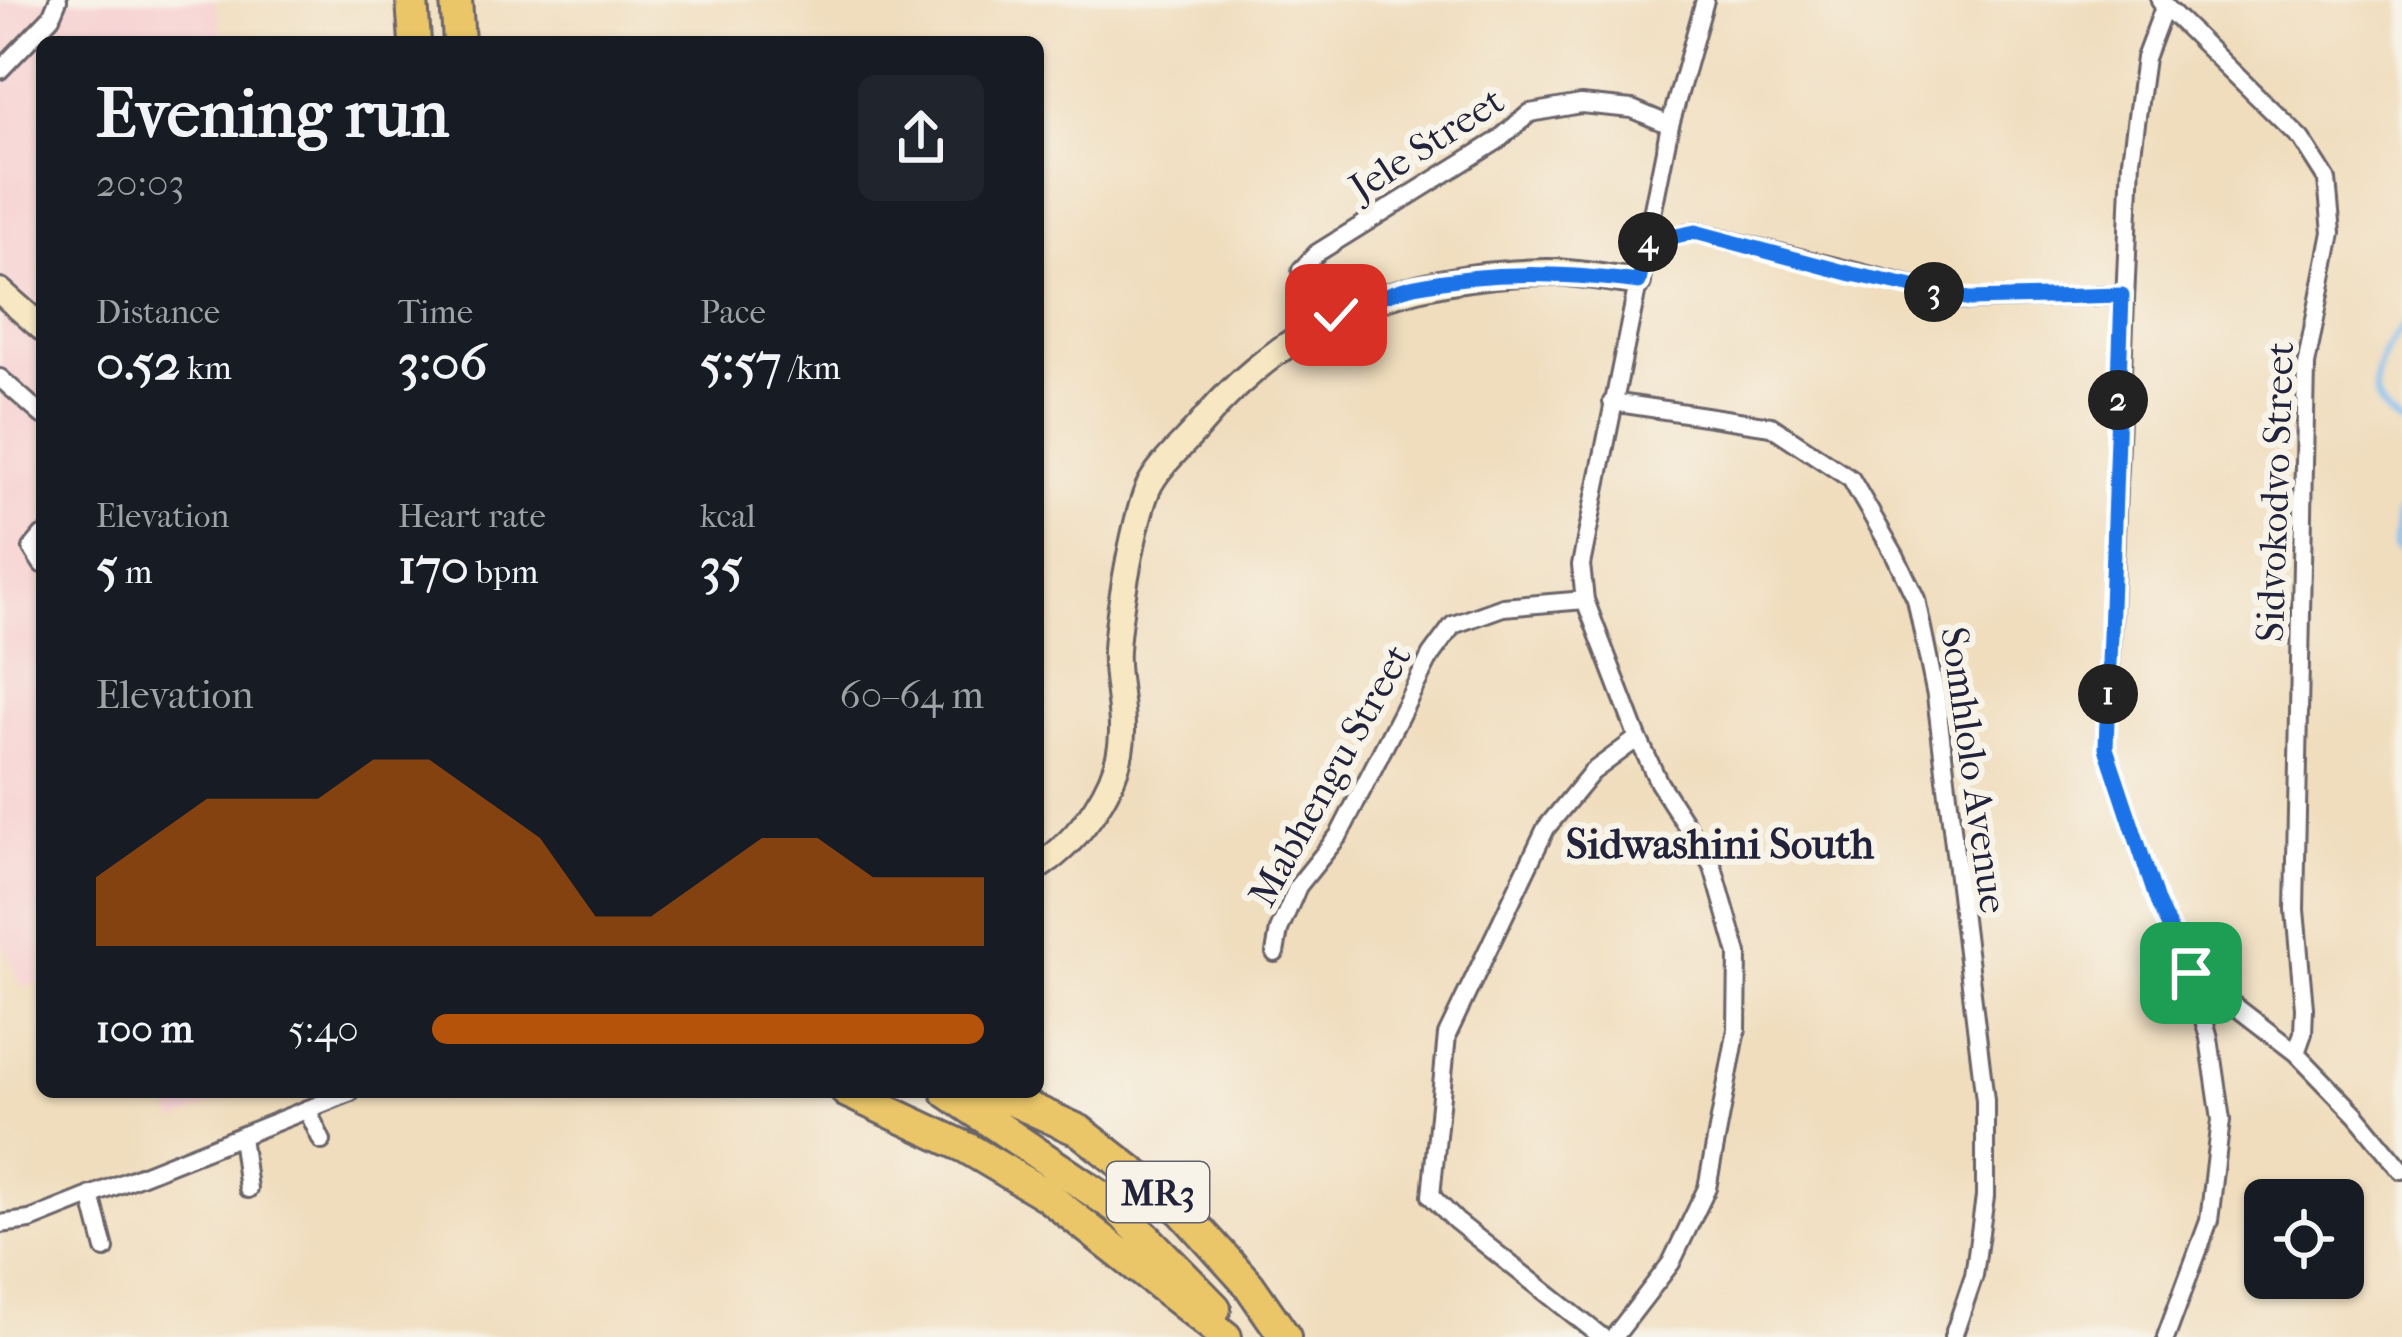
<!DOCTYPE html>
<html lang="en">
<head>
<meta charset="utf-8">
<style>
	body { margin:0; font-family:"IM FELL French Canon",serif; background:#20242c; color:#f1f3f6; height:100vh; display:flex; flex-direction:column; font-size:45px; white-space:nowrap }
	* { box-sizing:border-box; margin:0 }
	p { font-size:39px; color:#9ea1a6 }
	.icon { flex:none; width:66px; height:66px; fill:none; stroke:currentColor; stroke-width:2; stroke-linecap:round; stroke-linejoin:round }
	.map { position:relative; flex:1; overflow:hidden }
	.sheet { position:absolute; left:36px; top:36px; width:1008px; height:1062px; display:flex; flex-direction:column; background:#171b24; border-radius:18px; box-shadow:0 3px 9px #0004 }
	.sheet>* { flex:none }
	.tools { position:absolute; left:2244px; top:1179px; display:grid; gap:24px }
	.tools a { display:grid; place-items:center; width:120px; height:120px; border-radius:18px; background:#171b24; box-shadow:0 3px 9px #0004; font-size:60px }
	.pin { position:absolute; display:grid; place-items:center; width:102px; height:102px; color:#fff; margin:-51px; border-radius:24px; box-shadow:0 6px 18px #0006 }
	.km { position:absolute; width:60px; height:60px; margin:-30px; border-radius:50%; background:#222; color:#fff; font-size:33px; line-height:60px; text-align:center }
	.round { display:grid; place-items:center; flex:none; width:126px; height:126px; border-radius:18px; background:#20242c }
	.head { display:flex; align-items:center; justify-content:space-between; height:204px; padding:0 60px }
	h1 { font-size:66px; font-weight:700; line-height:90px }
	.stats { display:grid; grid-template-columns:repeat(3,1fr); gap:18px; height:204px; padding:12px 60px }
	.stats div { display:grid; align-content:center }
	.stats b { font-size:51px; font-weight:700 }
	.stats small { font-size:33px; font-weight:400 }
	.stats p { font-size:33px }
	.chart { height:336px; padding:24px 60px }
	.chart p { display:flex; justify-content:space-between }
	.chart svg { width:100%; height:216px; margin-top:12px; fill:#b45309; opacity:.7 }
	ul { padding:0 60px; list-style:none; font-size:39px }
	li { display:grid; grid-template-columns:192px 144px 1fr; align-items:center; height:90px }
	li i { height:30px; border-radius:15px; background:#b45309 }
	.map>svg:first-child { display:block }
	.built { fill:#f7cfd1 }
	.lines { fill:none; stroke-linecap:round; stroke-linejoin:round }
	.stream { stroke:#7dbef2; stroke-width:6 }
	.street-casing { stroke:#6a6368; stroke-width:22 }
	.secondary-casing { stroke:#6a6368; stroke-width:30 }
	.highway-casing { stroke:#6a6368; stroke-width:36 }
	.street { stroke:#fff; stroke-width:16 }
	.secondary { stroke:#f7e8c3; stroke-width:24 }
	.highway { stroke:#eac669; stroke-width:30 }
	.route-casing { stroke:#fff; stroke-width:24 }
	.route { stroke:#1a73e8; stroke-width:15 }
	.labels { text-anchor:middle; stroke-width:12; stroke-linejoin:round; paint-order:stroke }
	.shield { fill:#f7f3e8; stroke:#62616f; stroke-width:3 }
	.shield-label { font-size:36px; font-weight:bold; fill:#22223b }
	.street-label { font-size:39px; fill:#22223b; stroke:#f7f3e8 }
	.neighbourhood-label { font-size:42px; font-weight:bold; fill:#22223b; stroke:#f7f3e8 }
</style>
</head>
<body>
<div class="map">
<svg width="2402" height="1337" viewBox="0 0 2402 1337">
	<rect width="100%" height="100%" fill="#f7f3e8"/>
	<filter id="ink" filterUnits="userSpaceOnUse"><feTurbulence type="fractalNoise" baseFrequency=".00833" numOctaves="2"/><feDisplacementMap in="SourceGraphic" scale="24" xChannelSelector="R" yChannelSelector="G"/><feConvolveMatrix kernelMatrix="1 2 1 2 8 2 1 2 1" color-interpolation-filters="sRGB"/></filter>
	<filter id="wash" filterUnits="userSpaceOnUse"><feTurbulence type="fractalNoise" baseFrequency=".004" numOctaves="4" result="noise"/><feDisplacementMap in="SourceGraphic" scale="48" xChannelSelector="R" yChannelSelector="G"/><feGaussianBlur stdDeviation="2.7" result="paint"/><feColorMatrix in="noise" values="0 0 0 0 0 0 0 0 0 0 0 0 0 0 0 0 0 1.4 0 .05"/><feComposite in="paint" operator="in"/></filter>
	<g filter="url(#wash)">
		<rect width="100%" height="100%" fill="#f0ddbd"/>
		<!-- built -->
		<path class="built" d="M0,0H214L224,42H42V981L22,987L0,938Z
			M164,1092H236L175,1122Z"/>
		<g class="lines">
			<!-- stream -->
			<path class="stream" d="M2402,326C2377,362 2356,397 2402,426
				M2402,508L2397,517L2394,547L2402,555"/>
		</g>
	</g>
	<g filter="url(#ink)">
		<g class="lines">
			<!-- street casing -->
			<g class="street-casing">
				<path id="street" d="M2160,1L2301,139L2327,180L2332,232L2306,365L2295,910L2304,1008L2303,1033L2296,1053
					M2165,5L2145,58L2131,160L2106,748L2158,904L2191,973L2209,1038L2221,1120L2209,1221L2166,1337
					M0,70L51,17L58,0
					M1647,242L1695,232L1969,300L2122,295
					M1301,270L1317,253L1497,141L1530,113L1581,104L1632,109L1670,125
					M0,378L42,415
					M1612,402L1771,426L1851,479L1895,555L1916,599L1936,696L1985,1100V1197L1974,1275L1953,1337
					M42,536L32,548L42,564
					M1275,953L1279,930L1298,886L1339,835L1431,655L1453,625L1503,607L1585,600
					M2192,973L2296,1053L2356,1115L2402,1171
					M307,1109L322,1141
					M241,1136L248,1189
					M91,1195L105,1249
					M0,1224L30,1220L351,1092
					M1602,1337L1456,1221L1431,1196L1447,1035L1546,828L1592,772L1638,738
					M1614,1337L1671,1263L1707,1188L1737,1029L1738,954L1713,867L1659,783L1638,738L1585,600L1581,565L1670,125L1705,0"/>
			</g>
			<!-- secondary casing -->
			<g class="secondary-casing">
				<path id="secondary" d="M0,291L42,328
					M1038,867C1079,841 1122,783 1122,732C1123,705 1114,677 1116,650C1118,614 1134,521 1148,488C1158,466 1184,444 1200,425C1290,316 1408,274 1548,272C1577,272 1609,279 1638,282"/>
			</g>
			<!-- highway casing -->
			<g class="highway-casing">
				<path id="highway" d="M412,0L415,42
					M456,0L459,42
					M847,1092L967,1148L1046,1195L1226,1337
					M947,1092L1116,1207L1215,1308
					M994,1092L1080,1131L1181,1210L1249,1285L1285,1337"/>
			</g>
			<!-- street -->
			<use href="#street" class="street"/>
			<!-- secondary -->
			<use href="#secondary" class="secondary"/>
			<!-- highway -->
			<use href="#highway" class="highway"/>
		</g>
	</g>
	<g class="lines" filter="url(#ink)">
		<!-- route casing -->
		<g class="route-casing">
			<path id="route" d="M1336,315C1362,305 1388,292 1415,286C1492,270 1562,273 1639,282L1647,242L1695,232L1852,274L1970,299L2122,295L2106,748L2158,904L2191,973"/>
		</g>
		<!-- route -->
		<use href="#route" class="route"/>
	</g>
	<g class="labels">
		<!-- shield labels -->
		<rect class="shield" x="1107" y="1162" width="102" height="60" rx="9"/>
		<g class="shield-label">
			<text x="1158" y="1205">MR3</text>
		</g>
		<!-- street labels -->
		<g class="street-label">
			<text transform="translate(1426 143) rotate(-33)" y="14">Jele Street</text>
			<text transform="translate(2274 492) rotate(-88)" y="14">Sidvokodvo Street</text>
			<text transform="translate(1975 770) rotate(82)" y="14">Somhlolo Avenue</text>
			<text transform="translate(1329 775) rotate(-61)" y="14">Mabhengu Street</text>
		</g>
		<!-- neighbourhood labels -->
		<g class="neighbourhood-label">
			<text x="1720" y="858">Sidwashini South</text>
		</g>
	</g>
</svg>
<div class="tools">
<a><svg class="icon" aria-label="locate" viewBox="0 0 24 24"><circle cx="12" cy="12" r="6"/><path d="M12 2v4M12 18v4M2 12h4M18 12h4"/></svg></a>
</div>
<div class="pin" style="left:2191px;top:973px;background:#1e9e55"><svg class="icon" aria-label="arrive" viewBox="0 0 24 24"><path d="M6 21V4h12l-3 4 3 4H6"/></svg></div>
<div class="pin" style="left:1336px;top:315px;background:#d93025"><svg class="icon" aria-label="check" viewBox="0 0 24 24"><path d="M5 12l5 5 9-10"/></svg></div>
<b class="km" style="left:2108px;top:694px">1</b>
<b class="km" style="left:2118px;top:400px">2</b>
<b class="km" style="left:1934px;top:292px">3</b>
<b class="km" style="left:1648px;top:242px">4</b>
<section class="sheet">
<div class="head"><div><h1>Evening run</h1><p>20:03</p></div><a class="round"><svg class="icon" aria-label="share" viewBox="0 0 24 24"><path d="M12 15V3M7 8l5-5 5 5M5 13v7h14v-7"/></svg></a></div>
<div class="stats">
<div><p>Distance</p><b>0.52<small> km</small></b></div>
<div><p>Time</p><b>3:06</b></div>
<div><p>Pace</p><b>5:57<small> /km</small></b></div>
</div>
<div class="stats">
<div><p>Elevation</p><b>5<small> m</small></b></div>
<div><p>Heart rate</p><b>170<small> bpm</small></b></div>
<div><p>kcal</p><b>35</b></div>
</div>
<div class="chart"><p><span>Elevation</span>60–64 m</p>
<svg viewBox="0 0 160 44" preserveAspectRatio="none"><path d="M0 44V30L10 22L20 14L30 14L40 14L50 6L60 6L70 14L80 22L90 38L100 38L110 30L120 22L130 22L140 30L150 30L160 30V44z"/></svg>
</div>
<ul>
<li><b>100 m</b>5:40<i style="width:100%"></i></li>
</ul>
</section>
</div>
</body>
</html>
